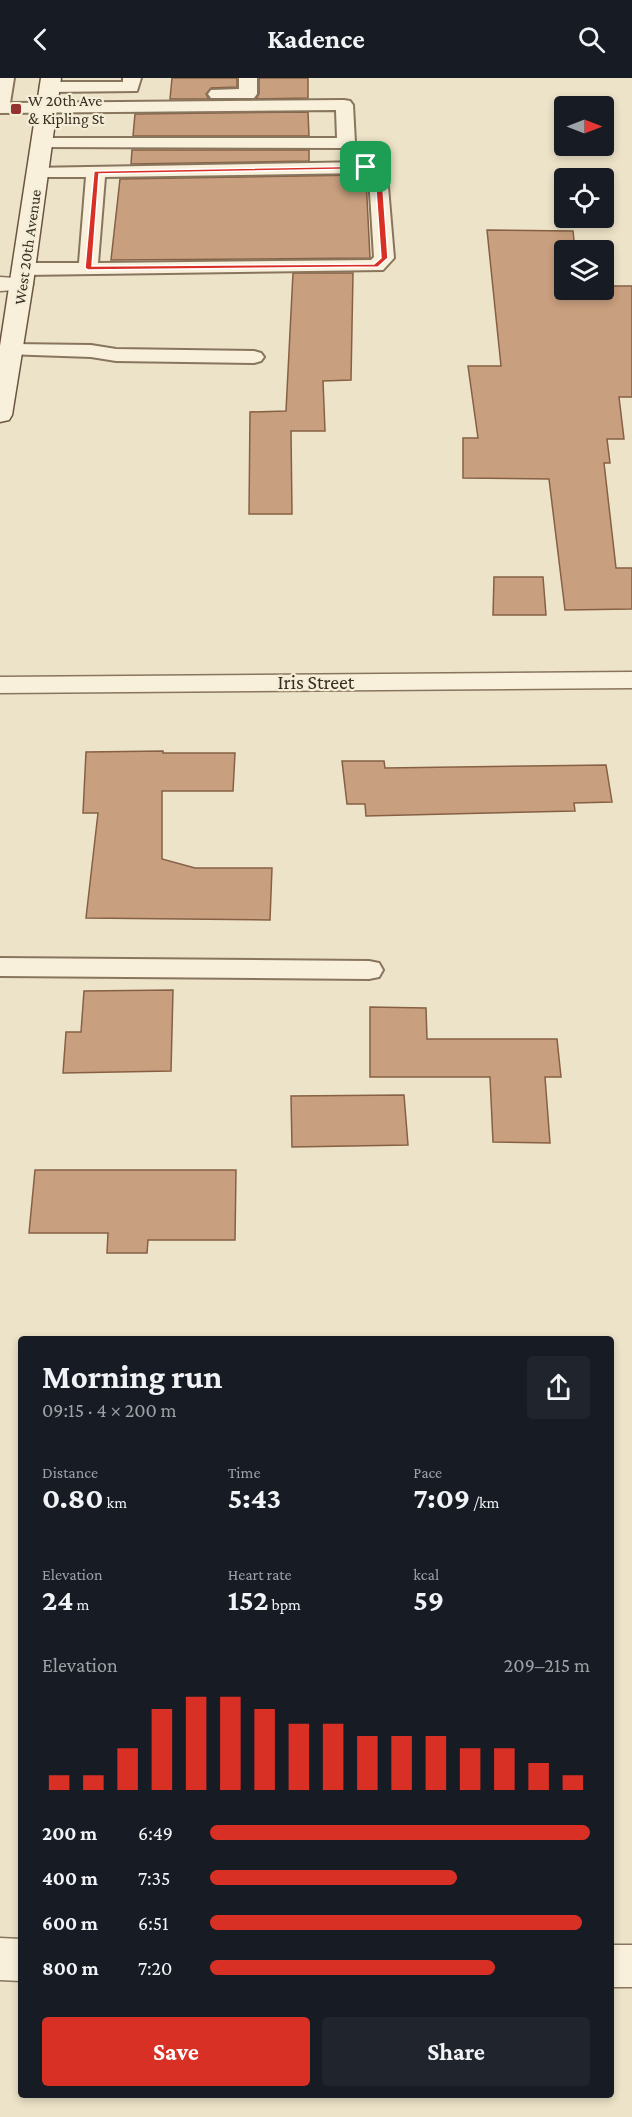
<!DOCTYPE html>
<html lang="en">
<head>
<meta charset="utf-8">
<style>
	body { margin:0; font-family:"Crimson Pro",serif; background:#20242c; color:#f1f3f6; height:100vh; display:flex; flex-direction:column; font-size:22px; white-space:nowrap }
	* { box-sizing:border-box; margin:0 }
	p { font-size:20px; color:#9ea1a6 }
	.icon { flex:none; width:33px; height:33px; fill:none; stroke:currentColor; stroke-width:2; stroke-linecap:round; stroke-linejoin:round }
	.map { position:relative; flex:1; overflow:hidden }
	.panel { position:absolute; left:18px; top:1258px; width:596px; height:762px; display:flex; flex-direction:column; background:#171b24; border-radius:6px; box-shadow:0 3px 9px #0003 }
	.panel>* { flex:none }
	.needle { width:39px; rotate:90deg }
	.buttons { position:absolute; left:554px; top:18px; display:grid; gap:12px }
	.buttons a { display:grid; place-items:center; width:60px; height:60px; border-radius:6px; background:#171b24; box-shadow:0 3px 9px #0003; font-size:30px }
	.pin { position:absolute; display:grid; place-items:center; width:51px; height:51px; color:#fff; margin:-26px; border-radius:12px; box-shadow:0 3px 9px #0006 }
	.round { display:grid; place-items:center; flex:none; width:63px; height:63px; border-radius:6px; background:#20242c }
	.overview { display:flex; align-items:center; justify-content:space-between; height:102px; padding:0 24px }
	h1 { font-size:33px; font-weight:700; line-height:45px }
	.figures { display:grid; grid-template-columns:repeat(3,1fr); gap:9px; height:102px; padding:6px 24px }
	.figures div { display:grid; align-content:center }
	.figures b { font-size:30px; font-weight:700 }
	.figures small { font-size:16px; font-weight:400 }
	.figures p { font-size:16px }
	.chart { height:168px; padding:12px 24px }
	.chart p { display:flex; justify-content:space-between }
	.chart svg { width:100%; height:108px; margin-top:6px; stroke:#d93025; stroke-width:6 }
	.action { display:flex; gap:12px; margin-top:auto; padding:12px 24px }
	.action a { flex:1; height:69px; border-radius:6px; background:#d93025; color:#fff; font-size:24px; font-weight:700; line-height:69px; text-align:center }
	.action a+a { background:#20242c; color:#f1f3f6 }
	ul { padding:0 24px; list-style:none; font-size:20px }
	li { display:grid; grid-template-columns:96px 72px 1fr; align-items:center; height:45px }
	li i { height:15px; border-radius:8px; background:#d93025 }
	header { display:flex; justify-content:space-between; align-items:center; height:78px; padding:0 24px; background:#171b24; font-size:27px; font-weight:700 }
	.map>svg:first-child { display:block }
	.building { fill:#c9a07f; stroke:#866044; stroke-width:1.5 }
	.lines { fill:none; stroke-linecap:round; stroke-linejoin:round }
	.lane-casing { stroke:#88755d; stroke-width:4 }
	.street-casing { stroke:#88755d; stroke-width:3 }
	.secondary-casing { stroke:#6a5640; stroke-width:3 }
	.lane { fill:#f8f0db; fill-rule:evenodd }
	.street { fill:#f8f0db; fill-rule:evenodd }
	.secondary { fill:#f8f0db; fill-rule:evenodd }
	.route { fill:#d93025; stroke:#fff; stroke-width:1.5; fill-rule:evenodd }
	.poi-dot { fill:#943230; stroke:#f4edd7; stroke-width:2 }
	.labels { text-anchor:middle; stroke-width:4.5; stroke-linejoin:round; paint-order:stroke }
	.far-poi-label { font-size:16px; fill:#392d20; stroke:#f4edd7; text-anchor:start }
	.far-street-label { font-size:16px; fill:#392d20; stroke:#f4edd7 }
	.street-label { font-size:20px; fill:#392d20; stroke:#f4edd7 }
</style>
</head>
<body>
<header><svg class="icon" aria-label="back" viewBox="0 0 24 24"><path d="M15 5l-7 7 7 7"/></svg>Kadence<svg class="icon" aria-label="search" viewBox="0 0 24 24"><circle cx="10" cy="10" r="6"/><path d="M15 15l6 6"/></svg></header>
<div class="map">
<svg width="632" height="2039" viewBox="0 0 632 2039">
	<rect width="100%" height="100%" fill="#ede3c8"/>
	<!-- building -->
	<path class="building" d="M172,0H237V9L211,10L206,16L209,21H170Z
		M259,0H308V20L256,21L259,16Z
		M308,34L309,58H133L135,36Z
		M132,72H309V83L131,86Z
		M361,97L366,100L370,180L111,182L120,101Z
		M487,152L573,153L575,172H564V212H603V208H632V319H619L624,361H607L610,385H604L616,490H632V531L565,532L549,401L463,400V360H478L468,288H501Z
		M293,195H353L351,302L323,303L325,353H291L292,436H249L250,334L286,333Z
		M494,499H543L546,537H493Z
		M163,673V675H235L233,713H162V781L195,790H272L270,842L86,840L98,735H83L86,674Z
		M342,683H384L385,690L606,687L612,724L574,725L575,733L366,738L365,726H347Z
		M173,912L171,993L63,995L66,954H81L84,913Z
		M370,929L426,930L427,961H557L561,999H545L550,1065L493,1064L490,999H370Z
		M404,1017L408,1067L292,1069L291,1018Z
		M35,1092H236L235,1162H148L147,1175H107L108,1155H29Z"/>
	<g class="lines">
		<!-- lane casing -->
		<g class="lane-casing">
			<path id="lane" d="M0,0H14L10,25L344,22L350,23L353,27L355,65L352,69L346,70L42,69L36,68L33,64L36,60H337L336,32L0,35Z
				M123,0H141L137,13L49,14L43,13L40,9L43,5L49,4H123Z
				M239,0H257V16L254,20H211L208,16L211,12L239,11Z
				M366,84L372,85L387,97L394,180L383,192L24,197L17,195L14,191L17,187L24,185H79L86,99H37L31,98L28,94L31,90ZM362,95L369,99L374,179L371,182L98,185L105,99Z
				M12,266L91,267L116,271L254,273L261,275L264,279L261,283L254,285L116,283L91,279L5,276L2,272L5,268Z
				M0,880L369,883L379,885L383,892L379,899L369,901L0,898Z"/>
		</g>
		<!-- street casing -->
		<g class="street-casing">
			<path id="street" d="M0,199L30,201L33,206L30,211L0,213Z
				M632,594V610L0,615V599Z
				M0,1860L21,1861V1903L0,1902Z
				M610,1867H632V1909H610Z"/>
		</g>
		<!-- secondary casing -->
		<g class="secondary-casing">
			<path id="secondary" d="M41,0H61L33,206L12,337L9,342L0,344V268Z"/>
		</g>
		<!-- lane -->
		<use href="#lane" class="lane"/>
		<!-- street -->
		<use href="#street" class="street"/>
		<!-- secondary -->
		<use href="#secondary" class="secondary"/>
	</g>
	<!-- route -->
	<path class="route" d="M368,88L382,97L388,180L378,189L88,192L85,190L94,93ZM364,91L375,98L381,180L374,186L92,188L99,96Z"/>
	<!-- markers -->
	<rect class="poi-dot" x="10" y="25" width="12" height="12" rx="3"/>
	<g class="labels">
		<!-- far-poi labels -->
		<g class="far-poi-label">
			<text x="28" y="28">W 20th Ave<tspan x="28" dy="18">&amp; Kipling St</tspan></text>
		</g>
		<!-- far-street labels -->
		<g class="far-street-label">
			<text transform="translate(27 169) rotate(-82)" y="6">West 20th Avenue</text>
		</g>
		<!-- street labels -->
		<g class="street-label">
			<text x="316" y="611">Iris Street</text>
		</g>
	</g>
</svg>
<div class="buttons">
<a><svg class="needle" viewBox="-14 -14 28 28"><path d="M0-13l5 13h-10z" fill="#e53935"/><path d="M0 13l5-13h-10z" fill="#9ea1a6"/></svg></a>
<a><svg class="icon" aria-label="locate" viewBox="0 0 24 24"><circle cx="12" cy="12" r="6"/><path d="M12 2v4M12 18v4M2 12h4M18 12h4"/></svg></a>
<a><svg class="icon" aria-label="layers" viewBox="0 0 24 24"><path d="M12 4l9 5-9 5-9-5zM3 14l9 5 9-5"/></svg></a>
</div>
<div class="pin" style="left:366px;top:89px;background:#1e9e55"><svg class="icon" aria-label="arrive" viewBox="0 0 24 24"><path d="M6 21V4h12l-3 4 3 4H6"/></svg></div>
<section class="panel">
<div class="overview"><div><h1>Morning run</h1><p>09:15 · 4 × 200 m</p></div><a class="round"><svg class="icon" aria-label="share" viewBox="0 0 24 24"><path d="M12 15V3M7 8l5-5 5 5M5 13v7h14v-7"/></svg></a></div>
<div class="figures">
<div><p>Distance</p><b>0.80<small> km</small></b></div>
<div><p>Time</p><b>5:43</b></div>
<div><p>Pace</p><b>7:09<small> /km</small></b></div>
</div>
<div class="figures">
<div><p>Elevation</p><b>24<small> m</small></b></div>
<div><p>Heart rate</p><b>152<small> bpm</small></b></div>
<div><p>kcal</p><b>59</b></div>
</div>
<div class="chart"><p><span>Elevation</span>209–215 m</p>
<svg viewBox="0 0 160 44" preserveAspectRatio="none"><path d="M5 44V38M15 44V38M25 44V27M35 44V11M45 44V6M55 44V6M65 44V11M75 44V17M85 44V17M95 44V22M105 44V22M115 44V22M125 44V27M135 44V27M145 44V33M155 44V38"/></svg>
</div>
<ul>
<li><b>200 m</b>6:49<i style="width:100%"></i></li>
<li><b>400 m</b>7:35<i style="width:65%"></i></li>
<li><b>600 m</b>6:51<i style="width:98%"></i></li>
<li><b>800 m</b>7:20<i style="width:75%"></i></li>
</ul>
<div class="action"><a>Save</a><a>Share</a></div>
</section>
</div>
</body>
</html>
